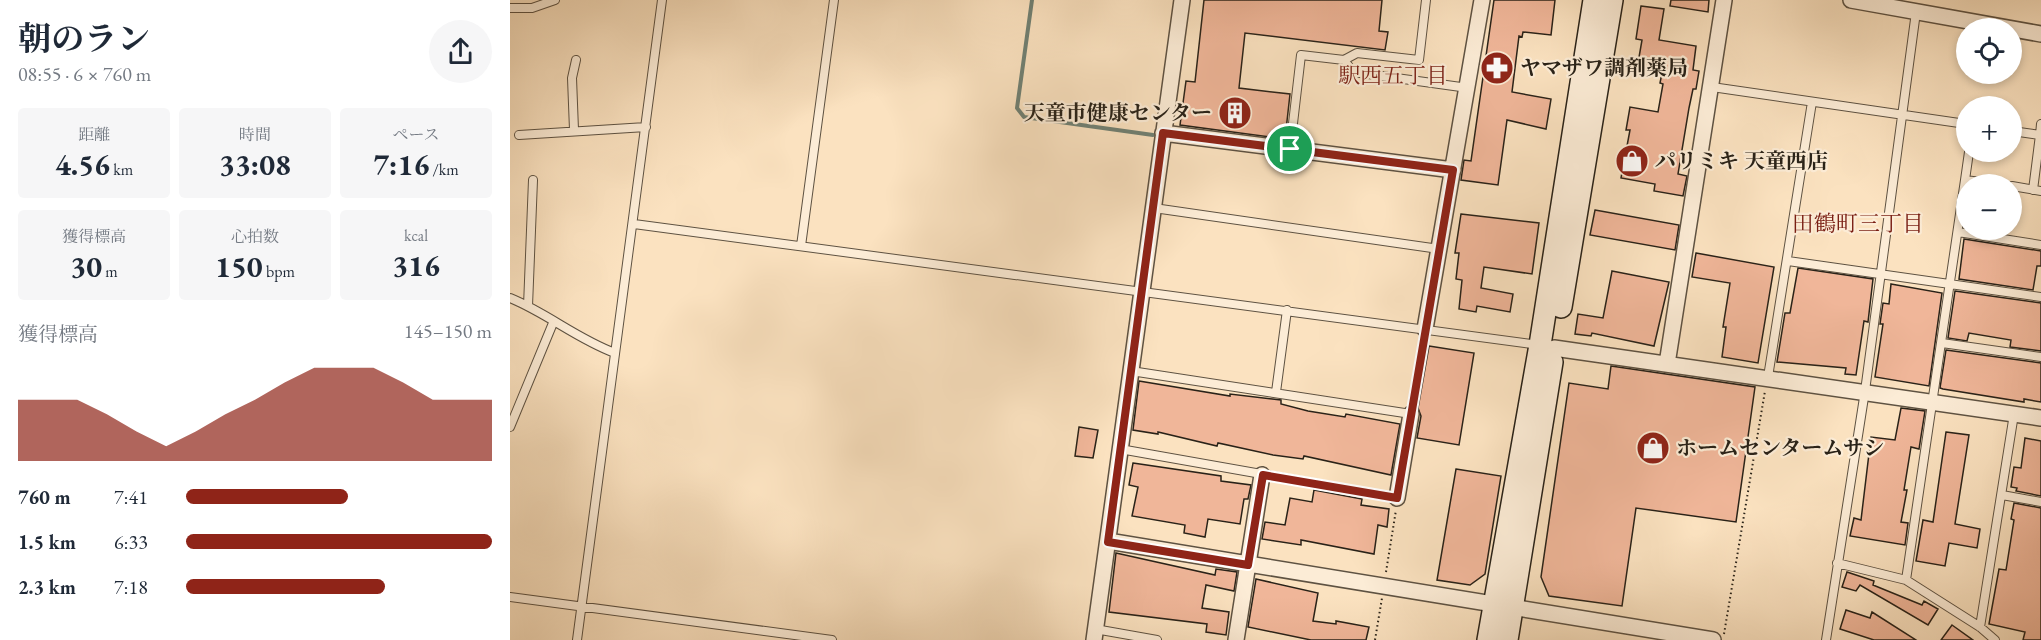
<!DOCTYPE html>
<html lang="ja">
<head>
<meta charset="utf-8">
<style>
	body { margin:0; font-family:"EB Garamond","Noto Serif JP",serif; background:#f6f6f7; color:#1f2937; height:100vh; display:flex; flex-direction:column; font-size:22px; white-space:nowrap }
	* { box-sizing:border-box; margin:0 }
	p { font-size:20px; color:#747a83 }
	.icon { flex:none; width:33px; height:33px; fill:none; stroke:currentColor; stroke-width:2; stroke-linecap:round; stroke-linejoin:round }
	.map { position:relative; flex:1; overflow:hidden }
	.side { display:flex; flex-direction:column; background:#fff; width:510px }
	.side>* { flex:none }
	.fabs { position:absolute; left:1446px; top:18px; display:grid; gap:12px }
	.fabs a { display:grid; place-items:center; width:66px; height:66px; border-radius:50%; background:#fff; box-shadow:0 3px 9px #0003; font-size:30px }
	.pin { position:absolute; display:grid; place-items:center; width:51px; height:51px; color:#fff; margin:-26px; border:3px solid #fff; border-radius:50%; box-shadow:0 2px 6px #0007 }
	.round { display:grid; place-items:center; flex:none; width:63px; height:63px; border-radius:32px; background:#f6f6f7 }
	.headline { display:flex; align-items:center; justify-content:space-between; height:102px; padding:0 18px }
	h1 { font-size:33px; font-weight:700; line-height:45px }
	.stats { display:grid; grid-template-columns:repeat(3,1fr); gap:9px; height:102px; padding:6px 18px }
	.stats div { display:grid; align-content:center; border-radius:6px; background:#f6f6f7; text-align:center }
	.stats b { font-size:30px; font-weight:700 }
	.stats small { font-size:16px; font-weight:400 }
	.stats p { font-size:16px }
	.chart { height:168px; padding:12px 18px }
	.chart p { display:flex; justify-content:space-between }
	.chart svg { width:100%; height:108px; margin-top:6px; fill:#8f2418; opacity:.7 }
	ul { padding:0 18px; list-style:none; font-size:20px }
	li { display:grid; grid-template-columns:96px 72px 1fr; align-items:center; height:45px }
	li i { height:15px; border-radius:8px; background:#8f2418 }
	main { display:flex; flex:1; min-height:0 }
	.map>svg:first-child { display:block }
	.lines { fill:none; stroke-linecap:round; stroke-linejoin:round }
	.stream { stroke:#708073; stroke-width:4 }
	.building { fill:#f0b699; stroke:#292218; stroke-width:1.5 }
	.lane-casing { stroke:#5e5242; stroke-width:10 }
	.street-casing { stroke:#5e5242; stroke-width:18 }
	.secondary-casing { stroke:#292218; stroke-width:24 }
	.path { stroke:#292218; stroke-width:2; stroke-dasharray:1.5 3; stroke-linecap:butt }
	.lane { stroke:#fcecd6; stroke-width:8 }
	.street { stroke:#fcecd6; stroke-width:15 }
	.secondary { stroke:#fcecd6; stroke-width:21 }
	.route-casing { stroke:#fff; stroke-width:12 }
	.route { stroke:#8f2418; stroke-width:8 }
	.labels { text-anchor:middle; stroke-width:4.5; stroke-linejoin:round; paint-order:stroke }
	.poi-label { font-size:21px; font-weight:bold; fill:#292218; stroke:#fcecd6; text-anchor:start }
	.neighbourhood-label { font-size:22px; fill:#7a1f14; stroke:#fcecd6 }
</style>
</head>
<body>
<main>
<section class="side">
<div class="headline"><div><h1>朝のラン</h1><p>08:55 · 6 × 760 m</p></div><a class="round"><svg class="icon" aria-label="share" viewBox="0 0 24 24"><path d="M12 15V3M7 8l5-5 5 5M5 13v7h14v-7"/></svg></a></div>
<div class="stats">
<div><p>距離</p><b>4.56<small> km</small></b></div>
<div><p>時間</p><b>33:08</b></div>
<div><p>ペース</p><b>7:16<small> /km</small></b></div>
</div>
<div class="stats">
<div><p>獲得標高</p><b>30<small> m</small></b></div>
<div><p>心拍数</p><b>150<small> bpm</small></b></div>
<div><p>kcal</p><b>316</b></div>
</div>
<div class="chart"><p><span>獲得標高</span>145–150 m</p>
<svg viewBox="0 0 160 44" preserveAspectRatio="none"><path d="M0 44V19L10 19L20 19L30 25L40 32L50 38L60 32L70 25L80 19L90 12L100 6L110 6L120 6L130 12L140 19L150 19L160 19V44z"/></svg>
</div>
<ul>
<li><b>760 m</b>7:41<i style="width:53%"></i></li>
<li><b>1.5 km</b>6:33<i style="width:100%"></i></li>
<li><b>2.3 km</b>7:18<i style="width:65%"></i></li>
</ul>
</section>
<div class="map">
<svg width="1531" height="640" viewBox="0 0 1531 640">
	<rect width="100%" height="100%" fill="#fbe2c0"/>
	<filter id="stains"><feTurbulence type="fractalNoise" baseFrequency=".00333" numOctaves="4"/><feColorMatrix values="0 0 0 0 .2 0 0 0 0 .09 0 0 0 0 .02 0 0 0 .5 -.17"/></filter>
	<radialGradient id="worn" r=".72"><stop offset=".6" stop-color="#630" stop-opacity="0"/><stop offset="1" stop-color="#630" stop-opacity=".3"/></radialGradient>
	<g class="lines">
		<!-- stream -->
		<path class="stream" d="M522,0L507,108L514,117L643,135"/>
	</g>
	<!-- building -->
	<path class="building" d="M694,0H872L869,31L878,32L875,50L735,33L729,88L780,94L775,139L670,125L676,81L685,82Z
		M984,0H1045L1041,35L1013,32L1012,37L1009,36L1002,92L1041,99L1036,129L997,120L988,185L951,180L954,160L961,161Z
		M1161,0H1199L1198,12L1160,6Z
		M1131,6L1154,9L1149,40L1186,46L1183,70L1189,71L1186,89H1183L1179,108L1168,174L1177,176L1173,196L1144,191L1145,184L1111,178L1120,130H1116L1120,107L1148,112L1153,84L1150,83L1152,73L1127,69L1132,40L1126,39Z
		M1085,210L1169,225L1165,250L1080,235Z
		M951,214L1029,223L1022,274L974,267L971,288L1003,294L1000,312L967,306L966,312L949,309L952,280L946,279L949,253H945Z
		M1454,239L1531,251V266H1527L1523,290L1449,279Z
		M1186,253L1264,267L1248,363L1212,357L1216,327H1213L1220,283L1182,277Z
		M1288,268L1363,279L1358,322L1354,321L1346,375L1335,374L1336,368L1267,362L1275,313H1280Z
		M1102,271L1159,282L1144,346L1082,333L1081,336L1065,334L1068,314L1093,318Z
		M1381,284L1432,293L1419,386L1365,377L1373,324H1370L1373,303L1379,304Z
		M1445,291L1531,303V351L1500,347L1501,340L1459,333L1457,341L1438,338Z
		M919,346L964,353L949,445L907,438L911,416L908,408Z
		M1436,350L1531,363V402L1514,399V402L1433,389L1430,388Z
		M1101,366L1245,387L1226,522L1126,508L1112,606L1039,596L1031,577L1059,383L1098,389Z
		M629,381L720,396V394L771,400V404L798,411L835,417L836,414L890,424L881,475L794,456L793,459L763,455L708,443L707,446L648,432V434L623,430Z
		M1391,408L1415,411L1409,449L1401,447L1394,490H1397L1391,522L1398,523L1395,545L1340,536L1344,518L1351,520L1361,437L1385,440Z
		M569,427L588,430L583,458L565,456Z
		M1436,432L1459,435L1445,524L1470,529L1467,548L1439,543L1435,566L1406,561L1413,520L1423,522Z
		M1515,438L1531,441V496L1506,491L1507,488L1501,487L1504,467L1511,468Z
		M623,463L711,476V481L741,485L738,499H734L730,524L698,519L695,537L674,533L675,525L622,516L628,487L619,485Z
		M946,469L991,476L975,574L960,585L927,580Z
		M804,490L852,499L851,505L879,509L877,527L868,525L864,554L791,540V545L752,539L755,522L775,525L780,498L802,502Z
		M1504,503L1531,508V640H1513L1515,632L1479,624L1489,569L1496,570L1504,520L1501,519Z
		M606,553L705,575L706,569L727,572L724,591L696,585L692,608L719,612L716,635L696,632L697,624L599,612Z
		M1337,572L1364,581L1363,585L1412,605L1414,601L1428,609L1418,625L1350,585L1346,591L1332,587Z
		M746,579L808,593L803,621L826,624V621L859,627L856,640H801L738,627Z
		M1336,610L1360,618L1362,612L1406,640H1364L1330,629Z
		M1442,625L1463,640H1431Z"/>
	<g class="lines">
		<!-- lane casing -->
		<g class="lane-casing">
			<path id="lane" d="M0,8H22L45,0
				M834,60L843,72L958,88
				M1202,87L1456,124
				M64,130L62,78L66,60
				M1502,131L1530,135L1531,124
				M9,135L136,127
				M780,149L791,55L834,60L847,53L909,60L916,0
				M1455,180L1459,152
				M1502,186L1531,191
				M1523,190L1530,135
				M644,208L929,249
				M124,224L1029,345
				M1448,232L1531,245
				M291,246L324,0
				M1278,261L1531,297
				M0,298C37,313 67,339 105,353
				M18,306L23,180
				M1432,343L1531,357
				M621,371L901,414
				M1258,377L1302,102
				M766,392L777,310
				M0,427L43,323
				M610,449L887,498
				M1492,495L1531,502
				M1327,563L1396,580L1470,627L1485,640
				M1396,580L1455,180L1487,184
				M0,597L322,640
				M1470,627L1504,414
				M585,629L647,640
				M67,640L152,0
				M1316,640L1355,391L1406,12"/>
		</g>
		<!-- street casing -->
		<g class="street-casing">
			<path id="street" d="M1341,0L1531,34
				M653,133L943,170
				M915,329L972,0
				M1044,348L1531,418
				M1157,364L1214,0
				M887,498L901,414
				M598,541L1203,640
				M584,640L672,0
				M726,640L752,475"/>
		</g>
		<!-- secondary casing -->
		<g class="secondary-casing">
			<path id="secondary" d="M1051,307L1102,0
				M978,640L1030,345L1084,0
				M997,640L1042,362"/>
		</g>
		<!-- path -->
		<path class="path" d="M903,400L913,341
			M876,572L886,510
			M1214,634L1255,391
			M865,640L872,598"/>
		<!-- lane -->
		<use href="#lane" class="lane"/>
		<!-- street -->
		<use href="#street" class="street"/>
		<!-- secondary -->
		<use href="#secondary" class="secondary"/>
	</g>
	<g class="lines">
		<!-- route casing -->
		<g class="route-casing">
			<path id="route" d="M653,133L943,170L887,498L753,475L738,565L598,542Z"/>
		</g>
		<!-- route -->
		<use href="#route" class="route"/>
	</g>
	<!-- icons -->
	<defs>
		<g id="pharmacy-disc" transform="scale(1.725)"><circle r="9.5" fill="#8f2418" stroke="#fcecd6"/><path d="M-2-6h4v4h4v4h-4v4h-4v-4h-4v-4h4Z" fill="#fff"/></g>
		<g id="building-disc" transform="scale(1.725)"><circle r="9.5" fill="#8f2418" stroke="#fcecd6"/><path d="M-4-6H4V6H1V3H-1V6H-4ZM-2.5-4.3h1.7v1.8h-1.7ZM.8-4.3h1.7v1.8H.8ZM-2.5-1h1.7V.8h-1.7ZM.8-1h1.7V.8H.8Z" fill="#fff"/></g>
		<g id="shop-disc" transform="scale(1.725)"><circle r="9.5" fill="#8f2418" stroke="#fcecd6"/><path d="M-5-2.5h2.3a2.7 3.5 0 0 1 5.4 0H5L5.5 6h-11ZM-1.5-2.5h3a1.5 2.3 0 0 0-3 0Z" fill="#fff"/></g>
	</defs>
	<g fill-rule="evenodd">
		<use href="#pharmacy-disc" x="987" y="68"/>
		<use href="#building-disc" x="725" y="113"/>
		<use href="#shop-disc" x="1122" y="161"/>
		<use href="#shop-disc" x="1143" y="448"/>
	</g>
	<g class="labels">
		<!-- poi labels -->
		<g class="poi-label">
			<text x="1010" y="75">ヤマザワ調剤薬局</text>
			<text x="702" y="120" text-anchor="end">天童市健康センター</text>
			<text x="1145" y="168">パリミキ 天童西店</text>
			<text x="1166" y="455">ホームセンタームサシ</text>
		</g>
		<!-- neighbourhood labels -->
		<g class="neighbourhood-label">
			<text x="883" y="83">駅西五丁目</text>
			<text x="1348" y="231">田鶴町三丁目</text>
		</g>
	</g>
	<rect width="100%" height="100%" filter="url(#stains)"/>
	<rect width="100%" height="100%" fill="url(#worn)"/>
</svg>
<div class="fabs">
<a><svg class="icon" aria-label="locate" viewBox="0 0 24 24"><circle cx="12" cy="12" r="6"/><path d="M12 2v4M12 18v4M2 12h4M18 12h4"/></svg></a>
<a>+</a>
<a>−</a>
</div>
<div class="pin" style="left:780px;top:149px;background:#1e9e55"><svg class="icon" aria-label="arrive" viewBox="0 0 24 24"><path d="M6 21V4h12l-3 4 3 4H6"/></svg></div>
</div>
</main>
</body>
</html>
